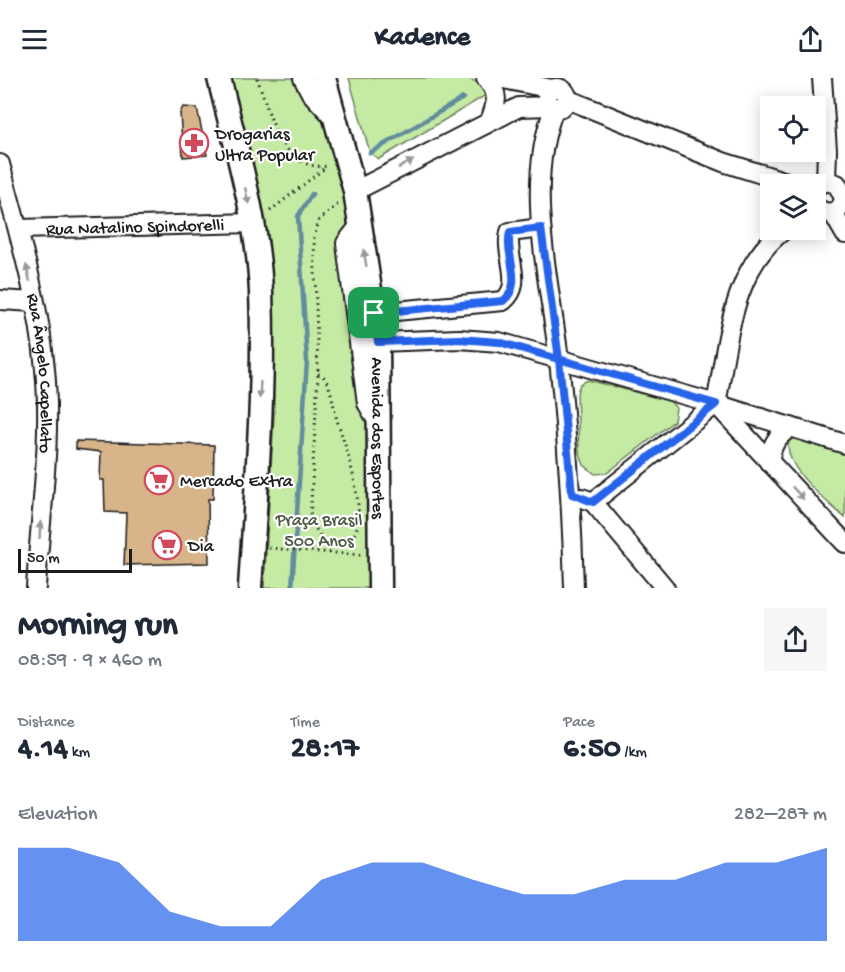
<!DOCTYPE html>
<html lang="en">
<head>
<meta charset="utf-8">
<style>
	body { margin:0; font-family:"Gochi Hand",sans-serif; background:#f6f6f7; color:#1f2937; height:100vh; display:flex; flex-direction:column; font-size:22px; white-space:nowrap }
	* { box-sizing:border-box; margin:0 }
	p { font-size:20px; color:#747a83 }
	.icon { flex:none; width:33px; height:33px; fill:none; stroke:currentColor; stroke-width:2; stroke-linecap:round; stroke-linejoin:round }
	.map { position:relative; height:510px; overflow:hidden }
	.details { display:flex; flex-direction:column; background:#fff; flex:1 }
	.details>* { flex:none }
	.buttons { position:absolute; left:760px; top:18px; display:grid; gap:12px }
	.buttons a { display:grid; place-items:center; width:66px; height:66px; border-radius:0px; background:#fff; box-shadow:0 3px 15px #0003; font-size:30px }
	.scale { position:absolute; left:18px; bottom:15px; width:114px; box-sizing:border-box; padding-left:6px; border:3px solid #1c1c1c; border-top:0; font-size:16px; line-height:21px; white-space:nowrap; color:#1c1c1c; -webkit-text-stroke:4px #fff; paint-order:stroke }
	.pin { position:absolute; display:grid; place-items:center; width:51px; height:51px; color:#fff; margin:-26px; border-radius:12px; box-shadow:0 3px 9px #0006 }
	.round { display:grid; place-items:center; flex:none; width:63px; height:63px; border-radius:0px; background:#f6f6f7 }
	.headline { display:flex; align-items:center; justify-content:space-between; height:102px; padding:0 18px }
	h1 { font-size:33px; font-weight:800; line-height:45px }
	.stats { display:grid; grid-template-columns:repeat(3,1fr); gap:9px; height:102px; padding:6px 18px }
	.stats div { display:grid; align-content:center }
	.stats b { font-size:30px; font-weight:800 }
	.stats small { font-size:16px; font-weight:400 }
	.stats p { font-size:16px }
	.chart { height:168px; padding:12px 18px }
	.chart p { display:flex; justify-content:space-between }
	.chart svg { width:100%; height:108px; margin-top:6px; fill:#2563eb; opacity:.7 }
	header { display:flex; justify-content:space-between; align-items:center; height:78px; padding:0 18px; background:#fff; font-size:27px; font-weight:800 }
	.map>svg:first-child { display:block }
	.green { fill:#c4eaa4; stroke:#708360; stroke-width:1.5 }
	.lines { fill:none; stroke-linecap:round; stroke-linejoin:round }
	.stream { stroke:#628d9c; stroke-width:4.5 }
	.building { fill:#d7b489; stroke:#1c1c1c; stroke-width:1.5 }
	.minor-casing { stroke:#1c1c1c; stroke-width:22 }
	.major-casing { stroke:#1c1c1c; stroke-width:27 }
	.path { stroke:#1c1c1c; stroke-width:3; stroke-dasharray:1.5 4.5; stroke-linecap:butt }
	.minor { stroke:#fff; stroke-width:18 }
	.major { stroke:#fff; stroke-width:22 }
	.oneway { fill:#999 }
	.route-casing { stroke:#fff; stroke-width:12 }
	.route { stroke:#2563eb; stroke-width:8 }
	.labels { text-anchor:middle; stroke-width:4.5; stroke-linejoin:round; paint-order:stroke }
	.poi-label { font-size:18px; fill:#1c1c1c; stroke:#fff; text-anchor:start }
	.street-label { font-size:18px; fill:#1c1c1c; stroke:#fff }
	.park-label { font-size:18px; fill:#4e5a45; stroke:#fff }
</style>
</head>
<body>
<header><svg class="icon" aria-label="menu" viewBox="0 0 24 24"><path d="M4 6h16M4 12h16M4 18h16"/></svg>Kadence<svg class="icon" aria-label="share" viewBox="0 0 24 24"><path d="M12 15V3M7 8l5-5 5 5M5 13v7h14v-7"/></svg></header>
<div class="map">
<svg width="845" height="510" viewBox="0 0 845 510">
	<rect width="100%" height="100%" fill="#fff"/>
	<filter id="ink" filterUnits="userSpaceOnUse"><feTurbulence type="fractalNoise" baseFrequency=".0167" numOctaves="2"/><feDisplacementMap in="SourceGraphic" scale="12" xChannelSelector="R" yChannelSelector="G"/><feConvolveMatrix kernelMatrix="1 2 1 2 8 2 1 2 1" color-interpolation-filters="sRGB"/></filter>
	<g filter="url(#ink)">
		<!-- green -->
		<path class="green" d="M229,0H320L346,116L376,352L368,510H264L274,339L269,163Z
			M349,0H468L486,9V17L379,81L370,75Z
			M588,302L670,323L676,330L674,343L607,395L595,396L584,387L579,373L577,315L580,306Z
			M790,360L805,361L845,372V440C828,424 778,386 790,360Z"/>
		<g class="lines">
			<!-- stream -->
			<path class="stream" d="M370,75L463,20
				M292,510L307,283L298,138L312,116"/>
		</g>
		<!-- building -->
		<path class="building" d="M183,29L197,30L207,77L183,79L180,35Z
			M76,363L214,367L213,421H208L209,485L124,487L126,435L105,434L104,402H100L101,374L76,371Z"/>
		<g class="lines">
			<!-- minor casing -->
			<g class="minor-casing">
				<g id="minor">
					<path d="M303,0L311,15L334,40"/>
					<path d="M486,0C500,16 497,24 490,43"/>
					<path d="M499,0L552,11"/>
					<path d="M822,0L827,72L826,103"/>
					<circle cx="557" cy="20" r="10"/>
					<path d="M567,21L723,84L793,106"/>
					<path d="M555,29C523,105 550,203 559,282C567,358 572,434 574,510"/>
					<path id="s1" d="M0,86C18,153 39,222 45,291C52,363 40,438 36,510"/>
					<path d="M355,113L519,29L552,28"/>
					<path d="M816,129C827,139 842,135 844,120L837,106L826,103L817,108"/>
					<path d="M833,135L845,156"/>
					<path d="M360,147L346,165L347,174L367,325L379,346"/>
					<path id="s2" d="M18,151L254,145"/>
					<path d="M0,222L34,224"/>
					<path d="M374,235L503,223C525,206 504,178 510,154L541,150"/>
					<path d="M378,264L459,261L499,264L716,326L845,366"/>
					<path d="M717,327L845,465"/>
					<path d="M769,384C772,366 776,359 791,349"/>
					<path d="M582,420L593,424L665,510"/>
					<path d="M593,424L716,326C728,266 731,191 784,152"/>
				</g>
			</g>
			<!-- major casing -->
			<g class="major-casing">
				<g id="major">
					<path d="M219,0C236,70 258,142 261,214C265,312 256,412 250,510"/>
					<path id="s3" d="M324,0L355,113L378,264L380,510"/>
				</g>
			</g>
			<!-- path -->
			<path class="path" d="M257,0C271,36 279,94 329,88
				M270,133L326,89
				M318,296L323,298C332,309 333,328 337,342C345,367 388,487 323,462L310,442L318,296L314,160L319,142L338,126
				M269,470L361,477"/>
			<!-- minor -->
			<use href="#minor" class="minor"/>
			<!-- major -->
			<use href="#major" class="major"/>
		</g>
		<!-- one-way arrows -->
		<defs><path id="oneway-solid" d="M-6-.8H1V-3.2L6.5 0L1 3.2V.8H-6Z" transform="scale(1.5)"/></defs>
		<g class="oneway">
			<use href="#oneway-solid" transform="translate(406 86) rotate(-28)"/>
			<use href="#oneway-solid" transform="translate(247 118) rotate(77)"/>
			<use href="#oneway-solid" transform="translate(365 180) rotate(-99)"/>
			<use href="#oneway-solid" transform="translate(28 195) rotate(-103)"/>
			<use href="#oneway-solid" transform="translate(260 312) rotate(93)"/>
			<use href="#oneway-solid" transform="translate(798 415) rotate(47)"/>
			<use href="#oneway-solid" transform="translate(40 452) rotate(-87)"/>
		</g>
	</g>
	<g class="lines" filter="url(#ink)">
		<!-- route casing -->
		<g class="route-casing">
			<path id="route" d="M374,235L378,264L459,261L499,264L716,326L593,424L572,416L559,281L541,150L510,154C504,177 525,206 503,223L374,235"/>
		</g>
		<!-- route -->
		<use href="#route" class="route"/>
	</g>
	<!-- icons -->
	<defs>
		<g id="pharmacy-ring" transform="scale(1.5)"><circle r="9.5" fill="#fff" stroke="#d1495b" stroke-width="1.5"/><path d="M-2-6h4v4h4v4h-4v4h-4v-4h-4v-4h4Z" fill="#d1495b"/></g>
		<g id="supermarket-ring" transform="scale(1.5)"><circle r="9.5" fill="#fff" stroke="#d1495b" stroke-width="1.5"/><path d="M-6-5.5h2.5l.6 2H6L4.5 2H-2.5L-4.4-4H-6ZM-1.5 3.2a1.3 1.3 0 1 0 .1 0ZM3 3.2a1.3 1.3 0 1 0 .1 0Z" fill="#d1495b"/></g>
	</defs>
	<g fill-rule="evenodd">
		<use href="#pharmacy-ring" x="194" y="65"/>
		<use href="#supermarket-ring" x="159" y="402"/>
		<use href="#supermarket-ring" x="167" y="467"/>
	</g>
	<g class="labels">
		<!-- poi labels -->
		<g class="poi-label">
			<text x="215" y="61">Drogarias<tspan x="215" dy="21">Ultra Popular</tspan></text>
			<text x="180" y="408">Mercado Extra</text>
			<text x="188" y="473">Dia</text>
		</g>
		<!-- street labels -->
		<g class="street-label">
			<text dy="6" stroke="none"><textPath href="#s2" startOffset="117">Rua Natalino Spindorelli</textPath></text>
			<text dy="6" stroke="none"><textPath href="#s1" startOffset="214">Rua Ângelo Capellato</textPath></text>
			<text dy="6" stroke="none"><textPath href="#s3" startOffset="366">Avenida dos Esportes</textPath></text>
		</g>
		<!-- park labels -->
		<g class="park-label">
			<text x="319" y="447">Praça Brasil<tspan x="319" dy="21">500 Anos</tspan></text>
		</g>
	</g>
</svg>
<div class="buttons">
<a><svg class="icon" aria-label="locate" viewBox="0 0 24 24"><circle cx="12" cy="12" r="6"/><path d="M12 2v4M12 18v4M2 12h4M18 12h4"/></svg></a>
<a><svg class="icon" aria-label="layers" viewBox="0 0 24 24"><path d="M12 4l9 5-9 5-9-5zM3 14l9 5 9-5"/></svg></a>
</div>
<div class="scale">50 m</div>
<div class="pin" style="left:374px;top:235px;background:#1e9e55"><svg class="icon" aria-label="arrive" viewBox="0 0 24 24"><path d="M6 21V4h12l-3 4 3 4H6"/></svg></div>
</div>
<section class="details">
<div class="headline"><div><h1>Morning run</h1><p>08:59 · 9 × 460 m</p></div><a class="round"><svg class="icon" aria-label="share" viewBox="0 0 24 24"><path d="M12 15V3M7 8l5-5 5 5M5 13v7h14v-7"/></svg></a></div>
<div class="stats">
<div><p>Distance</p><b>4.14<small> km</small></b></div>
<div><p>Time</p><b>28:17</b></div>
<div><p>Pace</p><b>6:50<small> /km</small></b></div>
</div>
<div class="chart"><p><span>Elevation</span>282–287 m</p>
<svg viewBox="0 0 160 44" preserveAspectRatio="none"><path d="M0 44V6L10 6L20 12L30 32L40 38L50 38L60 19L70 12L80 12L90 19L100 25L110 25L120 19L130 19L140 12L150 12L160 6V44z"/></svg>
</div>
</section>
</body>
</html>
